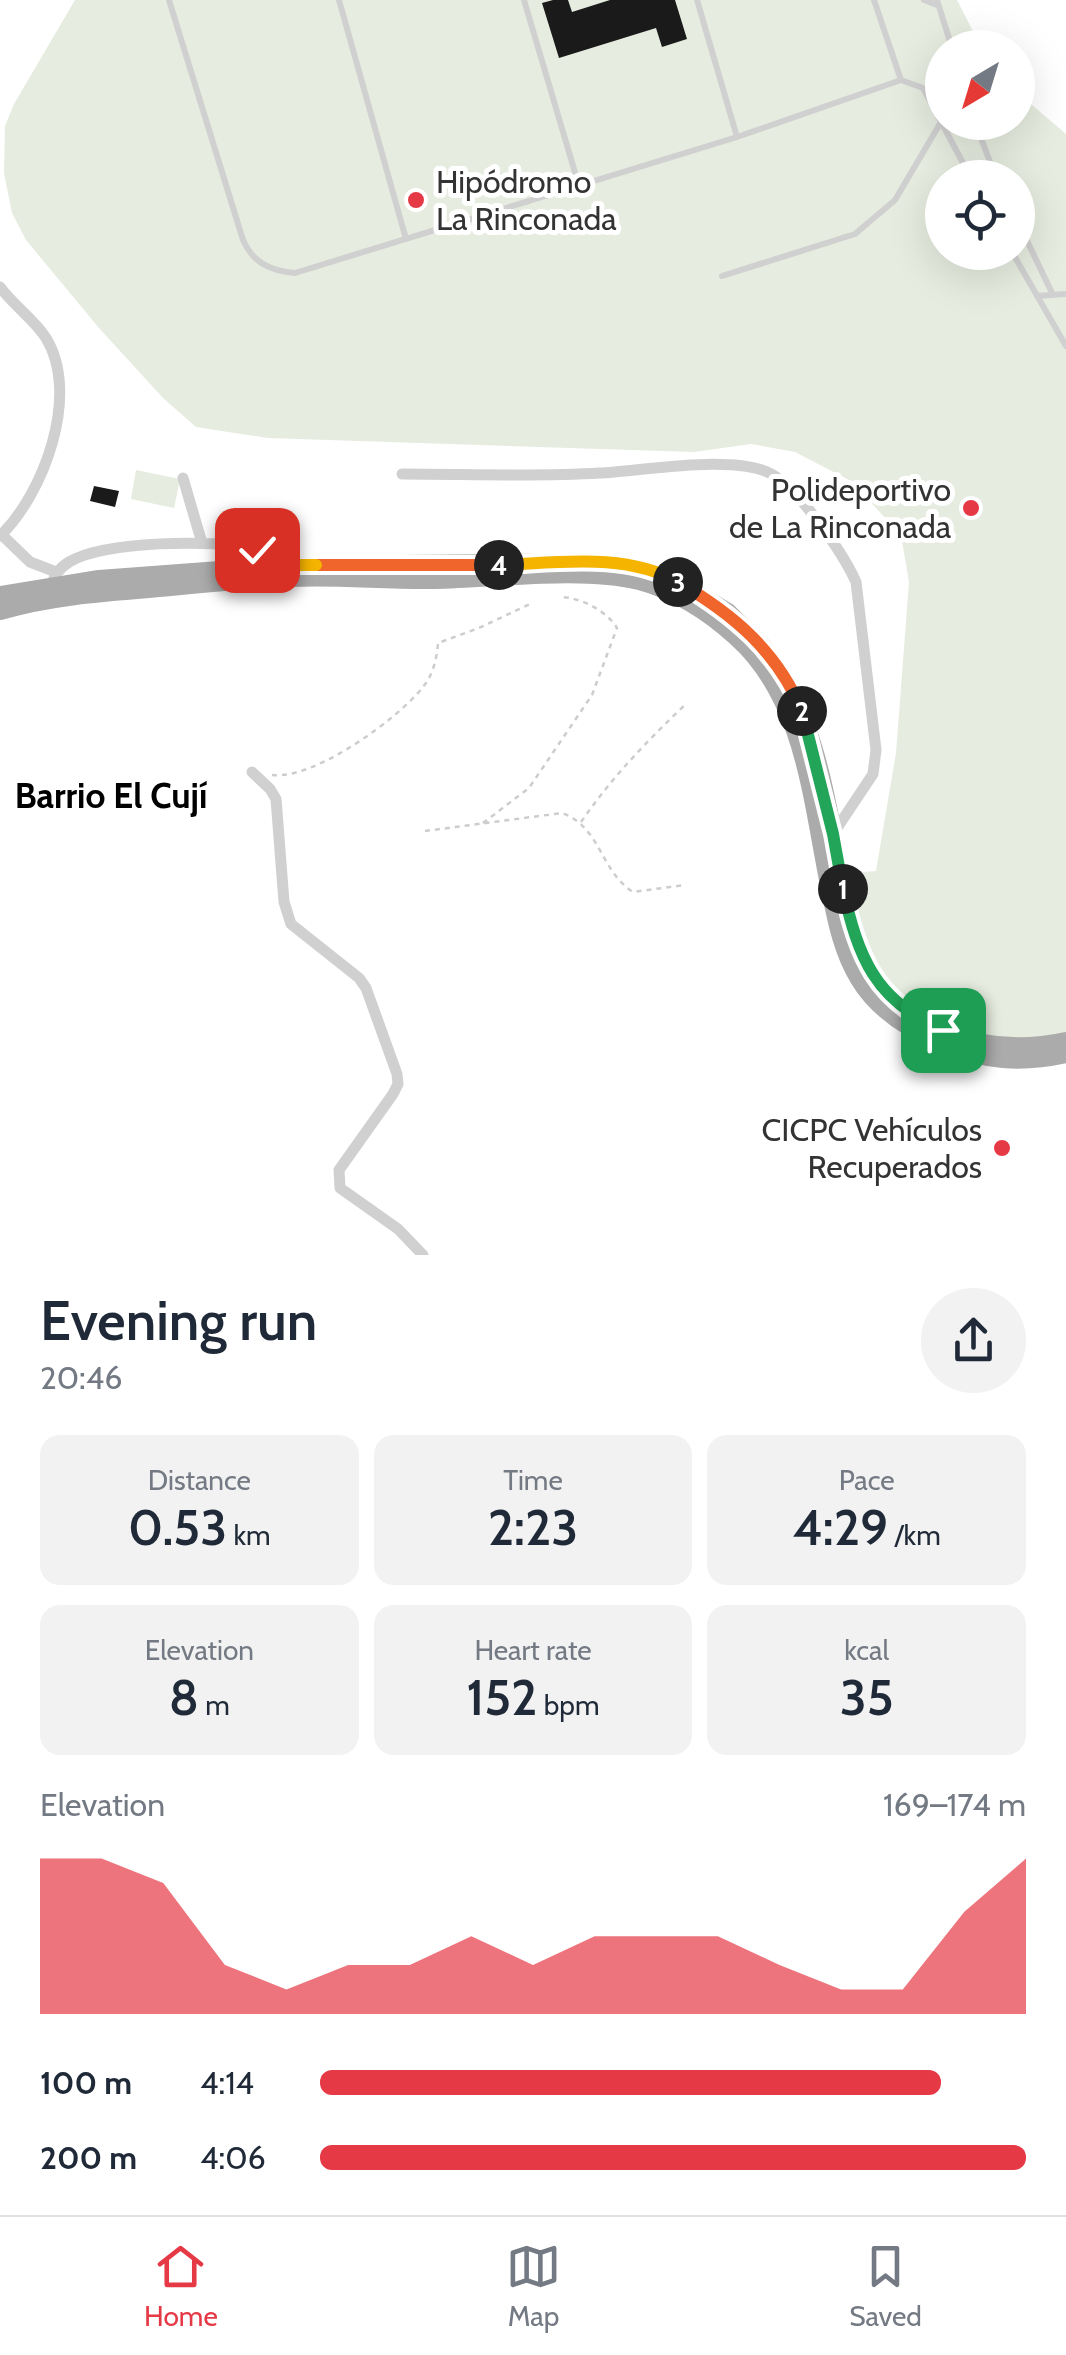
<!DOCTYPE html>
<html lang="en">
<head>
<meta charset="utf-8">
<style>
	body { margin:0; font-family:Cabin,sans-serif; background:#f2f2f3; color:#1f2937; height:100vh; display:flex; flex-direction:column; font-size:38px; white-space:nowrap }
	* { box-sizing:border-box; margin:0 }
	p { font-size:32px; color:#747a83 }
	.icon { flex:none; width:55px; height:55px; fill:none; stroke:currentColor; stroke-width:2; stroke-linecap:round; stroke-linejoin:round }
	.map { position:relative; height:1255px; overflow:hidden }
	.panel { display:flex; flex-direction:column; background:#fff; flex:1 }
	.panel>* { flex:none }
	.needle { width:65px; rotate:218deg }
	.tools { position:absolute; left:925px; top:30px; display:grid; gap:20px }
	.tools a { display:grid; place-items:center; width:110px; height:110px; border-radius:50%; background:#fff; box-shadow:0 10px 40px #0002; font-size:50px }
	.pin { position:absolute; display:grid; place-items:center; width:85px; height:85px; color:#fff; margin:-42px; border-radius:20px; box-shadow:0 5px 15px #0006 }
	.km { position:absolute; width:50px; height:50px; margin:-25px; border-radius:50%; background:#222; color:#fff; font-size:28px; line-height:50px; text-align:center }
	.round { display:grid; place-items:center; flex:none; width:105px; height:105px; border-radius:52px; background:#f2f2f3 }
	.headline { display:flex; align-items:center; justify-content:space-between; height:170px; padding:0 40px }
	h1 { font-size:55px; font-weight:600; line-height:75px }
	.stats { display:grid; grid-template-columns:repeat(3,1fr); gap:15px; height:170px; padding:10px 40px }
	.stats div { display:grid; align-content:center; border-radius:20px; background:#f2f2f3; text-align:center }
	.stats b { font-size:50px; font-weight:600 }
	.stats small { font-size:28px; font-weight:400 }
	.stats p { font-size:28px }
	.chart { height:280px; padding:20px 40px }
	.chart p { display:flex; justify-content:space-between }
	.chart svg { width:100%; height:180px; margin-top:10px; fill:#e63946; opacity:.7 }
	ul { padding:0 40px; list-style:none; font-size:32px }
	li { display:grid; grid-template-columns:160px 120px 1fr; align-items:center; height:75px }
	li i { height:25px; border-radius:12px; background:#e63946 }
	.tab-bar { display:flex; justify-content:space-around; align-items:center; height:140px; border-top:2px solid #e0e1e3; background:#fff; font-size:28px; color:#747a83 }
	.tab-bar a { display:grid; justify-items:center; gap:5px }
	.tab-bar .current { color:#e63946 }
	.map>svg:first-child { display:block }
	.green { fill:#e6ecdf; fill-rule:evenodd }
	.building { fill:#1a1a1a }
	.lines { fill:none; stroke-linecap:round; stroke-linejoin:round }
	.path { stroke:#cdcdcd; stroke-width:2.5; stroke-dasharray:5 5; stroke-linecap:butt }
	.service { stroke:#d0d0d0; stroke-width:6 }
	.minor { stroke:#d0d0d0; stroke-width:11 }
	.primary { stroke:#ababab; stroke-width:18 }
	.split-1-casing { stroke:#fff; stroke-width:20 }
	.split-2-casing { stroke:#fff; stroke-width:20 }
	.split-3-casing { stroke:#fff; stroke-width:20 }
	.split-4-casing { stroke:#fff; stroke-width:20 }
	.split-5-casing { stroke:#fff; stroke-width:20 }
	.split-6-casing { stroke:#fff; stroke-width:20 }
	.split-1 { stroke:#22a559; stroke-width:12 }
	.split-2 { stroke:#22a559; stroke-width:12 }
	.split-3 { stroke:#f0652b; stroke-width:12 }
	.split-4 { stroke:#f5b400; stroke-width:12 }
	.split-5 { stroke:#f0652b; stroke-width:12 }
	.split-6 { stroke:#f5b400; stroke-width:12 }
	.poi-dot { fill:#e63946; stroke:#fff; stroke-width:4 }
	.labels { text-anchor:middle; stroke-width:10; stroke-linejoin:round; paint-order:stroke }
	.poi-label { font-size:32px; fill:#333; stroke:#fff; text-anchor:end }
	.neighbourhood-label { font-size:35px; font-weight:bold; fill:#000; stroke:#fff }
</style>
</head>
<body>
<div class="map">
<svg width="1066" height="1255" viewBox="0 0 1066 1255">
	<rect width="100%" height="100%" fill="#fff"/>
	<!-- green -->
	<path class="green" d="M75,0H957L981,47L942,48V122H1018V93L1066,134V1041L956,1036L872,976L839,874L876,871L896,753L909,582L901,535L851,481L795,452L751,444L694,452L268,438L196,427L163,398L99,328L26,240L12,213L4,173L5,126L14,104ZM942,178H1018V252H942Z
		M136,470L180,479L174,508L131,499Z"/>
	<!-- building -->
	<path class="building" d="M553,0H568L572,12L610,0H675L687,39L662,47L656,28L559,58L542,3Z
		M94,486L119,491L115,507L90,501Z"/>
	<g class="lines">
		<!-- path -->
		<path class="path" d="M272,775C314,780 398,719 423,687C433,675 437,658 438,643L479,628L530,604
			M581,822C612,777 648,740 687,703
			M483,823L529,788L592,695L617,628C607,611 580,597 560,597
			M425,831L562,813C601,827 600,871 633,892L685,885"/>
		<!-- service -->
		<path class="service" d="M169,0L243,240C253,263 271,271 295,273L737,137L901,80
			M339,0L406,239
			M524,0L579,186
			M697,0L737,137
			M874,0L901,80L923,88L971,178
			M924,0L937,5
			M937,0L952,48
			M975,122L996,178
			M1018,222L1053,295
			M1012,252L1066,346
			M722,276L855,234L895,200L941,122
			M1037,296L1066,294"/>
		<!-- minor -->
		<path class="minor" d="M0,287C14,306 34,319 46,338C81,395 43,495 0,536
			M402,474C468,474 535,477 600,473C642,471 738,453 773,475C800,491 843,553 856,582L876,750L873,774L833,834
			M183,478L202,543
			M2,535L30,562L56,572
			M51,586C55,575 58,569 69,562C103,541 215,539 254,549C264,552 273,558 282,563
			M252,772L270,789L276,799L284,902L291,924L359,978L366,988L397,1074L398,1084L393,1094L339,1170L340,1188L398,1229L423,1255"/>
		<!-- primary -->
		<path class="primary" d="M0,595L99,579L286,565L603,562L672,579L728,612L764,648
			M0,611C49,597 98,593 149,589C196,585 244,579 292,578C340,576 388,581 435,580C496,579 581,567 639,581C674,590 709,612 736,637C807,700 812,807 831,894C837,924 843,953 859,979C877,1009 910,1030 941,1043C983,1061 1022,1064 1066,1054
			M784,678C812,726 824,784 834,838C841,883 845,940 873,978C891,1002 918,1020 946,1032C985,1048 1025,1050 1066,1041"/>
	</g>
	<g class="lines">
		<!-- split-1 casing -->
		<g class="split-1-casing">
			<path id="split-1" d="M843,889C858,957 875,1001 943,1030"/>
		</g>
		<!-- split-2 casing -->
		<g class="split-2-casing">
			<path id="split-2" d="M802,711L833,834L843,889"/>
		</g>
		<!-- split-3 casing -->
		<g class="split-3-casing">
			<path id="split-3" d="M678,582C733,614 777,651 802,711"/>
		</g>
		<!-- split-4 casing -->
		<g class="split-4-casing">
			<path id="split-4" d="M499,565C557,563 625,552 678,582"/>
		</g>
		<!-- split-5 casing -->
		<g class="split-5-casing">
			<path id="split-5" d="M316,565H499"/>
		</g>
		<!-- split-6 casing -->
		<g class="split-6-casing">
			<path id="split-6" d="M257,550L286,565H316"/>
		</g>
		<!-- split-1 -->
		<use href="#split-1" class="split-1"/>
		<!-- split-2 -->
		<use href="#split-2" class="split-2"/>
		<!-- split-3 -->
		<use href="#split-3" class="split-3"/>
		<!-- split-4 -->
		<use href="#split-4" class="split-4"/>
		<!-- split-5 -->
		<use href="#split-5" class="split-5"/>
		<!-- split-6 -->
		<use href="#split-6" class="split-6"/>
	</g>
	<!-- markers -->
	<g class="poi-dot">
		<circle cx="416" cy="200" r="10"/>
		<circle cx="971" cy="508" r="10"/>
		<circle cx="1002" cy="1148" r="10"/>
	</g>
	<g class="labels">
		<!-- poi labels -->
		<g class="poi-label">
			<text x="436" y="193" text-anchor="start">Hipódromo<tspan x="436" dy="37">La Rinconada</tspan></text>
			<text x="951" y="501">Polideportivo<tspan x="951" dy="37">de La Rinconada</tspan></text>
			<text x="982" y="1141">CICPC Vehículos<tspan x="982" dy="37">Recuperados</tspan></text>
		</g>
		<!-- neighbourhood labels -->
		<g class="neighbourhood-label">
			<text x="111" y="808">Barrio El Cují</text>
		</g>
	</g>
</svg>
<div class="tools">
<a><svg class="needle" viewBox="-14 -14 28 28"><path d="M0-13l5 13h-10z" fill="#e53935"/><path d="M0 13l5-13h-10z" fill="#747a83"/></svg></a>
<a><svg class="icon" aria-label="locate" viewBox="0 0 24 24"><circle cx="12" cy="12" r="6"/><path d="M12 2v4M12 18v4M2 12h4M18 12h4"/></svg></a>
</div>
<div class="pin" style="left:943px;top:1030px;background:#1e9e55"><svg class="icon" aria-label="arrive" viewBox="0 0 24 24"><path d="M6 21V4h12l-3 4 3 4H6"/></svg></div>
<div class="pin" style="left:257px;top:550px;background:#d93025"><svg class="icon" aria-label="check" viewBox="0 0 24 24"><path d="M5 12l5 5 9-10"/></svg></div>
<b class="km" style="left:843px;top:889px">1</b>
<b class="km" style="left:802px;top:711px">2</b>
<b class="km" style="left:678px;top:582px">3</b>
<b class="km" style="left:499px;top:565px">4</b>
</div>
<section class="panel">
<div class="headline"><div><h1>Evening run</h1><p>20:46</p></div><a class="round"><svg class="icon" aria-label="share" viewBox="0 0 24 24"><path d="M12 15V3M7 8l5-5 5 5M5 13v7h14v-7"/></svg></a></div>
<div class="stats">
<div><p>Distance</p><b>0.53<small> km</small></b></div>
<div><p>Time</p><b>2:23</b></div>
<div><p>Pace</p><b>4:29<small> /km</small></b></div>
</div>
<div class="stats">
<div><p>Elevation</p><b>8<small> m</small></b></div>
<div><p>Heart rate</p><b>152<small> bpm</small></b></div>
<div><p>kcal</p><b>35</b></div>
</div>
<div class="chart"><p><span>Elevation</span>169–174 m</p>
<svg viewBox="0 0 160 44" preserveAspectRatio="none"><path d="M0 44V6L10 6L20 12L30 32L40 38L50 32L60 32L70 25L80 32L90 25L100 25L110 25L120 32L130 38L140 38L150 19L160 6V44z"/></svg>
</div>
<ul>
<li><b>100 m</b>4:14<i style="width:88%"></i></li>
<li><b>200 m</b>4:06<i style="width:100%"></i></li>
</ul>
</section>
<nav class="tab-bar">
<a class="current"><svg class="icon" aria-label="home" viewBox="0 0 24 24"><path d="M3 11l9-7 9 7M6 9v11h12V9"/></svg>Home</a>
<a><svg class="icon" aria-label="map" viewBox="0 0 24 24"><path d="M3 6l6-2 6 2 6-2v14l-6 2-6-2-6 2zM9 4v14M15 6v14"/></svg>Map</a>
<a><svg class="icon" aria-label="saved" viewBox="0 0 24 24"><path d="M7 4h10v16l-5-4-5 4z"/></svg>Saved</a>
</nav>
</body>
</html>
